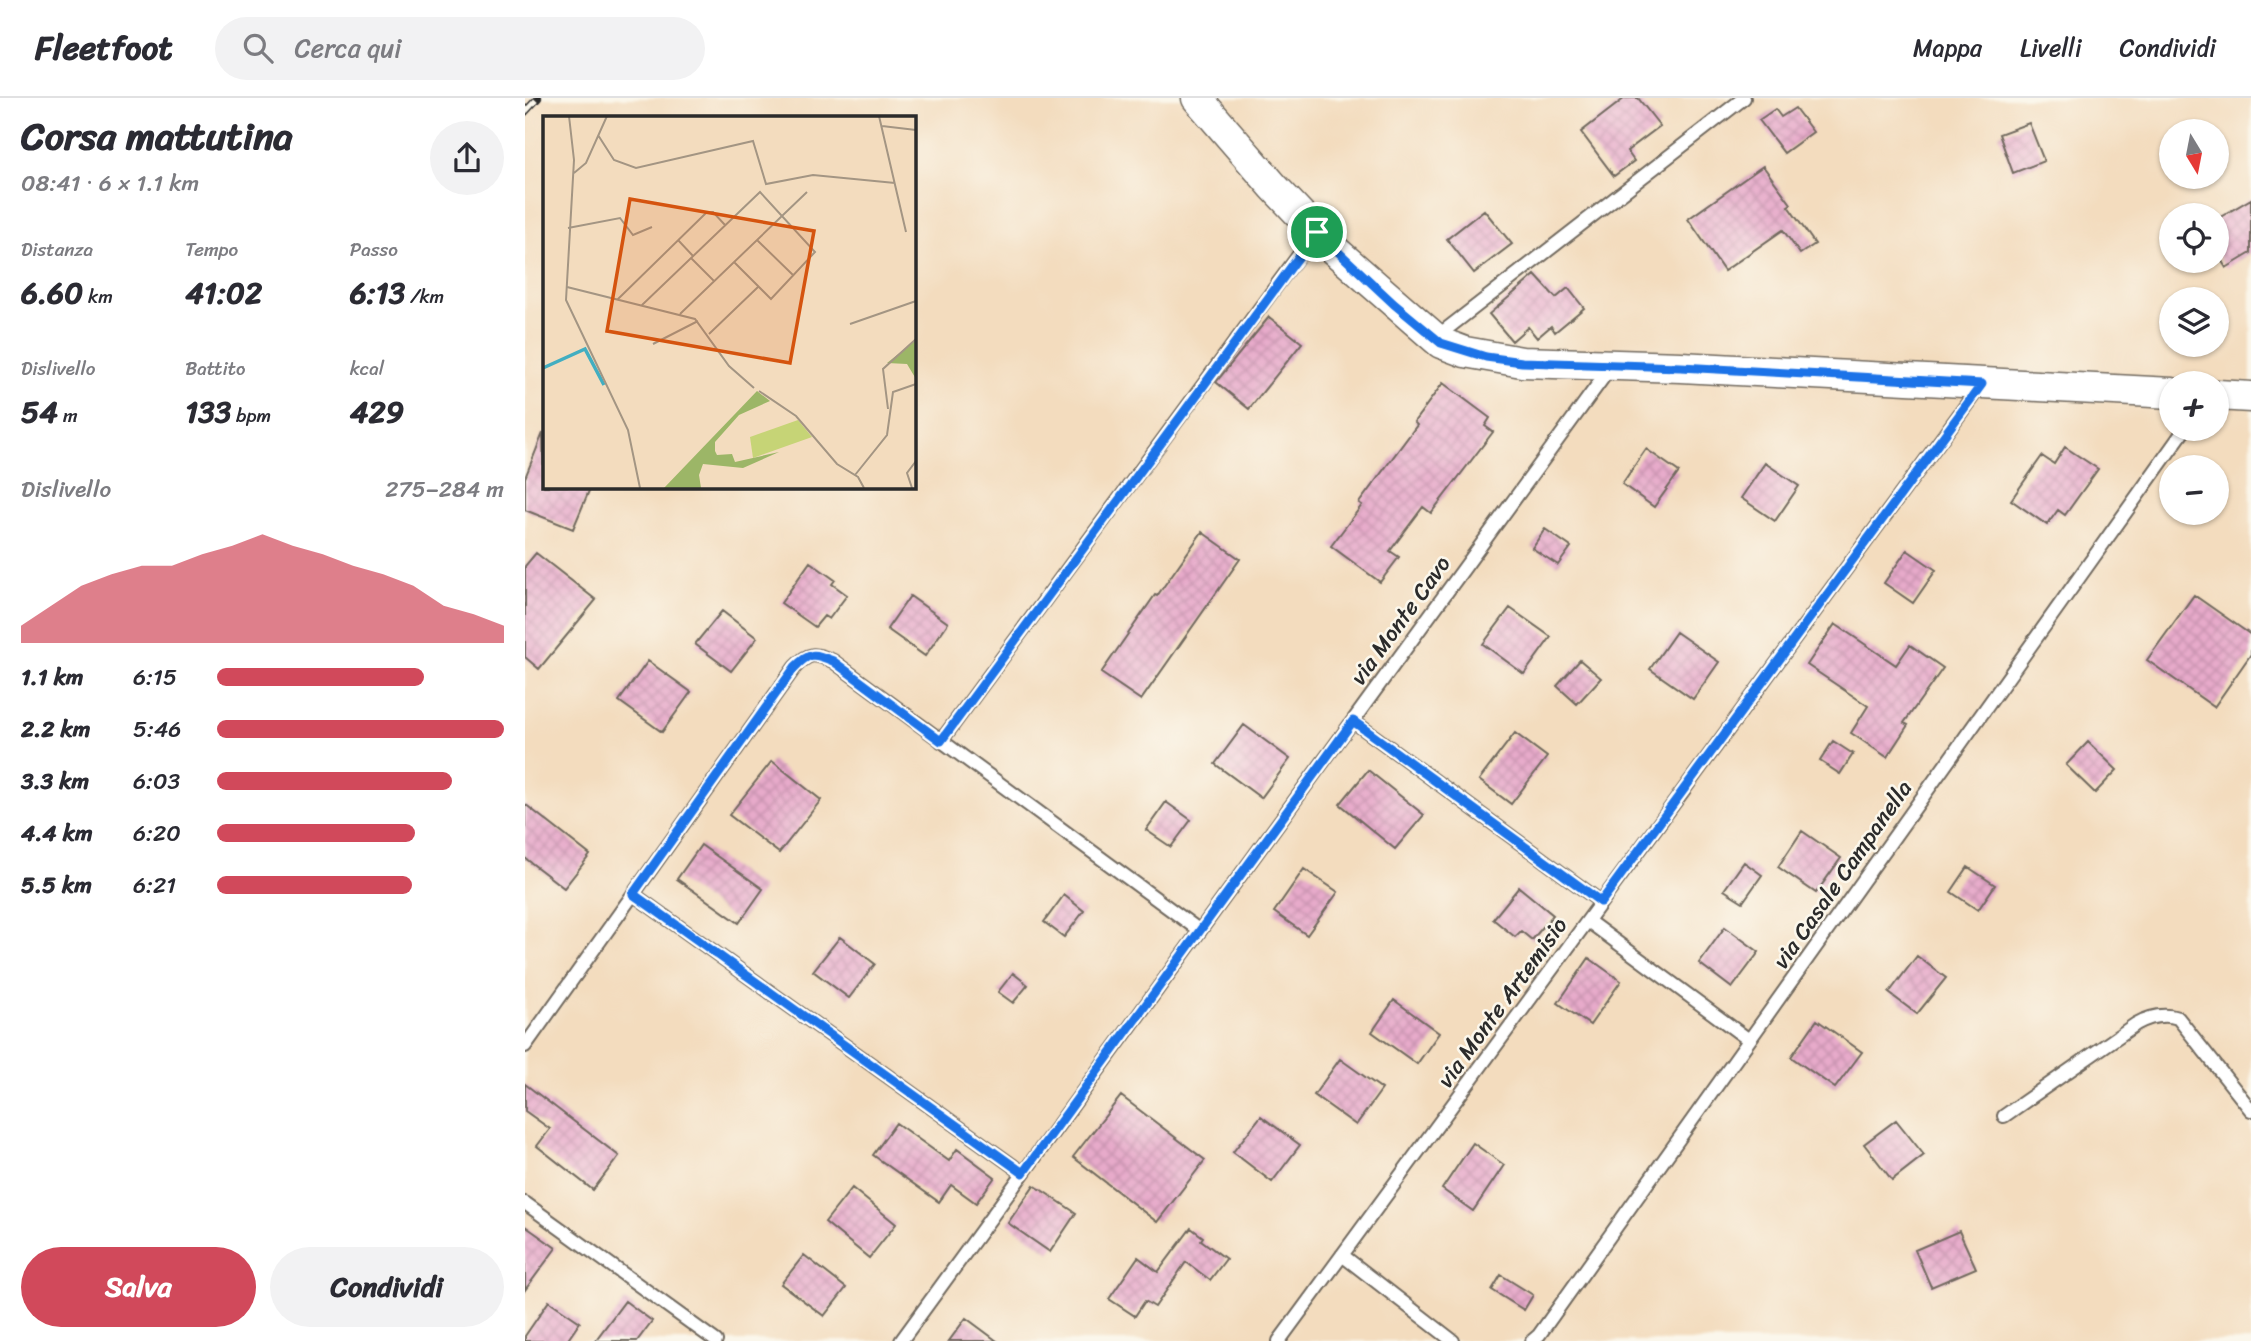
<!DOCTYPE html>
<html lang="it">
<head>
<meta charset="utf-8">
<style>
	body { margin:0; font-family:Sriracha,sans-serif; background:#f2f2f3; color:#2b2b33; height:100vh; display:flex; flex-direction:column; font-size:26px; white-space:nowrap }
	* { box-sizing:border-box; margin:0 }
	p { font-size:23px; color:#7c7c81 }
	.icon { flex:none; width:38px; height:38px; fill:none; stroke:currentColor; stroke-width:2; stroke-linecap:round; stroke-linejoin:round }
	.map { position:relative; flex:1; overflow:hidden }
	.side { display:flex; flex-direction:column; background:#fff; width:525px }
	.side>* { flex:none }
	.needle { width:46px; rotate:170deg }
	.fabs { position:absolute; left:1634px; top:21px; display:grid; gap:14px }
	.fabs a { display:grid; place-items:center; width:70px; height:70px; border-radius:50%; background:#fff; box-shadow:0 2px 5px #0004; font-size:35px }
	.pin { position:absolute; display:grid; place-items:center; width:60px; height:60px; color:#fff; margin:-30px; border:4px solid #fff; border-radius:50%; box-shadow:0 2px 7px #0007 }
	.round { display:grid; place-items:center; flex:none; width:74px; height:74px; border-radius:37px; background:#f2f2f3 }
	.headline { display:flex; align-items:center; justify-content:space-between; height:119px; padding:0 21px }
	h1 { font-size:38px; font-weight:700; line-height:52px }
	.figures { display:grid; grid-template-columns:repeat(3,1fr); gap:10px; height:119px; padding:7px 21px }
	.figures div { display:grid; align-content:center }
	.figures b { font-size:30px; font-weight:700 }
	.figures small { font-size:19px; font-weight:400 }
	.figures p { font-size:19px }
	.chart { height:196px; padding:14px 21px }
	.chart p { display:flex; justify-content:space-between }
	.chart svg { width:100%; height:126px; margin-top:7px; fill:#d1495b; opacity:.7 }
	.action { display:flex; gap:14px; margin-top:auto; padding:14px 21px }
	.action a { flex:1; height:80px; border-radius:42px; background:#d1495b; color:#fff; font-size:28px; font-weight:700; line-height:80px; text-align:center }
	.action a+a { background:#f2f2f3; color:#2b2b33 }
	ul { padding:0 21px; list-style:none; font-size:23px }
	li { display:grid; grid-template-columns:112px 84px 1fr; align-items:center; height:52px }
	li i { height:18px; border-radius:9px; background:#d1495b }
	header { display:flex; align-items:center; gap:42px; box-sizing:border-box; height:98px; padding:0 35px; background:#fff; border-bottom:2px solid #e1e1e2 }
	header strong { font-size:33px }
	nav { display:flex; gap:38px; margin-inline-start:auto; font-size:24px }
	.search { width:490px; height:63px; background:#f2f2f3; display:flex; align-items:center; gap:18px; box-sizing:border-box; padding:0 24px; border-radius:38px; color:#7c7c81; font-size:26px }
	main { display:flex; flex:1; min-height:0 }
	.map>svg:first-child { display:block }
	.building { fill:url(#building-cross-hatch) }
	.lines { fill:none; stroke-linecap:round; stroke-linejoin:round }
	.service-casing { stroke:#71695e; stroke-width:16 }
	.tertiary-casing { stroke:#71695e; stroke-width:33 }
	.service { stroke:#fff; stroke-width:12 }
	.tertiary { stroke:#fff; stroke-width:30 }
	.rail-casing { stroke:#2b2b2b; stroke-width:8 }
	.rail { stroke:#fbf7ec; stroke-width:5; stroke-dasharray:16; stroke-linecap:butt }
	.route-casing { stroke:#fff; stroke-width:14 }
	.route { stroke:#1a73e8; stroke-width:9 }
	.labels { text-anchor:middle; stroke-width:5; stroke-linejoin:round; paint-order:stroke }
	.street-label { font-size:23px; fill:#2b2b2b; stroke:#fbf7ec }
	.inset-river { fill:none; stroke:#42aec1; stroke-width:3.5 }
	.inset-road { fill:none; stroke:#a39583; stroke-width:2 }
	.view { fill:#d5540f; fill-opacity:0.15; stroke:#d5540f; stroke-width:3.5 }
	.inset-edge { fill:none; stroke:#2b2b2b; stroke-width:3.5 }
</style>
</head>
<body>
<header>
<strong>Fleetfoot</strong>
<div class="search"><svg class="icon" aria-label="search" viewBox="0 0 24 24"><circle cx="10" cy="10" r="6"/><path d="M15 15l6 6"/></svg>Cerca qui</div>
<nav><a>Mappa</a><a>Livelli</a><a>Condividi</a></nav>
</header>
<main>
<section class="side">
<div class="headline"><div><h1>Corsa mattutina</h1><p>08:41 · 6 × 1.1 km</p></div><a class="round"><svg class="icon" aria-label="share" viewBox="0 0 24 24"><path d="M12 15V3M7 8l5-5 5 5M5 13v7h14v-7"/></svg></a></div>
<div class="figures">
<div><p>Distanza</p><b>6.60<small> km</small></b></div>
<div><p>Tempo</p><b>41:02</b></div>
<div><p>Passo</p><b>6:13<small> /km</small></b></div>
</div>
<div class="figures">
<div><p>Dislivello</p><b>54<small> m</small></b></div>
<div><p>Battito</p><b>133<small> bpm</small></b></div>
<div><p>kcal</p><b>429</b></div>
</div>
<div class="chart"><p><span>Dislivello</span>275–284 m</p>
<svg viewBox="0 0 160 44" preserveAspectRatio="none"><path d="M0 44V38L10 31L20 24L30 20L40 17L50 17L60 13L70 10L80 6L90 10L100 13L110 17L120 20L130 24L140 31L150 34L160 38V44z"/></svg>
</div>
<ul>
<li><b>1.1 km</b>6:15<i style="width:72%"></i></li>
<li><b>2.2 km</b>5:46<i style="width:100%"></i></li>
<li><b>3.3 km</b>6:03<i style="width:82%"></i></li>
<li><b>4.4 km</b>6:20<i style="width:69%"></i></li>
<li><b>5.5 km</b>6:21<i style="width:68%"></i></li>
</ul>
<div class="action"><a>Salva</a><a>Condividi</a></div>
</section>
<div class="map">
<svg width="1726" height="1243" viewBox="0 0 1726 1243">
	<defs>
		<pattern id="building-cross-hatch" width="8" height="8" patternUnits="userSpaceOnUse" patternTransform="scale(1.75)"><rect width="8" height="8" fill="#e7aaca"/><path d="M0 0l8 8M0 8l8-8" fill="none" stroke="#c692ae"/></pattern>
	</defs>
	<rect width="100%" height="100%" fill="#fbf7ec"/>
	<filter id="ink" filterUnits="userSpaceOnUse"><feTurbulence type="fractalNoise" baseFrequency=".0143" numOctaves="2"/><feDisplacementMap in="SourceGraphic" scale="14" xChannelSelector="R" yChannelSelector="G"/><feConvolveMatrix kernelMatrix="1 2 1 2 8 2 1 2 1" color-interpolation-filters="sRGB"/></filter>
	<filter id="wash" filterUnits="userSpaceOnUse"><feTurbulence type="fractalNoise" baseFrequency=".00686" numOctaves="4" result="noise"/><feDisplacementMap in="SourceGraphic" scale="28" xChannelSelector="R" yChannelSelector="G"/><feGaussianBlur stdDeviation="1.57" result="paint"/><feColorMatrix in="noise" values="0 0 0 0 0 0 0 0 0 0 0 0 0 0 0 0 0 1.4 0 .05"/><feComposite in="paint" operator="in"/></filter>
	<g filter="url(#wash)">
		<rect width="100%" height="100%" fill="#f3dcbe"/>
		<g id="blocks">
			<!-- building -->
			<path class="building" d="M1100,0H1113L1135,28L1102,53L1109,63L1089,78L1056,34Z
				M1270,10L1288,34L1259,55L1234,22L1250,11L1256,19Z
				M1504,25L1519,63L1488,75L1474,36Z
				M1238,68L1266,106L1263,108L1290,146L1275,156L1258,132L1199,173L1163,121Z
				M1726,101V155L1701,170L1692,155V121Z
				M959,112L987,146L949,175L922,141Z
				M1010,177L1031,200L1043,190L1059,210L1030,234L1026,228L1012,240L1003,229L987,243L964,216Z
				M744,219L777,245L724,311L691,284Z
				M918,285L965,320L960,328L968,334L906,415L898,409L865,453L874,459L855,484L806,448L837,407L834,405L892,327L889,324Z
				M18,335L19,388H66L48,431L0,412V380Z
				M1540,349L1573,371L1540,417L1533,412L1522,427L1486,402L1517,358L1529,366Z
				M1121,351L1154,374L1129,409L1097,386Z
				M1240,365L1274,388L1250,423L1216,400Z
				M1020,431L1046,449L1033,467L1007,450Z
				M677,434L715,461L616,602L576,575L630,497L632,498Z
				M1382,452L1411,472L1388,505L1359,485Z
				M11,455L71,502L14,571L0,559V468Z
				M285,464L310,482L307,486L322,497L304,521L299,518L290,529L256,505Z
				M1669,497L1726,537V556L1689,609L1622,562Z
				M385,498L423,525L400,558L362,531Z
				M985,510L1026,539L999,576L958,546Z
				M197,513L232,540L206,573L170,546Z
				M1310,526L1371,567L1385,547L1418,570L1379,625L1383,627L1362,659L1326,635L1343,608L1282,567Z
				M1151,534L1194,564L1168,601L1125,571Z
				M1055,562L1076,580L1052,606L1032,588Z
				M123,563L166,594L137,634L94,603Z
				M719,627L765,661L736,700L690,666Z
				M990,635L1022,659L986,706L954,682Z
				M1308,643L1328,656L1315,676L1295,663Z
				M1563,644L1592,672L1570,695L1541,667Z
				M247,663L296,702L254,755L204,717Z
				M843,672L899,717L870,751L815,706Z
				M641,704L666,722L646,749L621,732Z
				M0,706L65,757L39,790L0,760Z
				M1277,733L1316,760L1291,795L1253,769Z
				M176,747L238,791L214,825L152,781Z
				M1219,764L1237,777L1218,804L1199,792Z
				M1443,769L1470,787L1453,812L1426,794Z
				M779,771L813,794L782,837L749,814Z
				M994,789L1028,817L1007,842L996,833L990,839L968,821Z
				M539,797L559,813L539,839L519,824Z
				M1200,829L1234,854L1207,890L1174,865Z
				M315,839L350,866L324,900L288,873Z
				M1392,858L1421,880L1392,916L1364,895Z
				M1064,860L1096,883L1065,927L1033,905Z
				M488,875L503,887L488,905L473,894Z
				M869,902L914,935L892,966L847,934Z
				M1292,922L1337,954L1310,990L1266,959Z
				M815,961L857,991L831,1027L789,997Z
				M0,986L94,1058L68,1092L12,1048L25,1031L0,1013Z
				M596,998L680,1062L632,1124L548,1059Z
				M736,1018L775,1047L747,1084L708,1054Z
				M1371,1022L1399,1057L1367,1082L1339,1046Z
				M371,1025L424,1063L432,1051L470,1079L451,1105L426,1087L414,1104L348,1057Z
				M948,1045L979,1067L948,1113L917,1091Z
				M509,1087L551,1115L525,1154L483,1125Z
				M327,1090L371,1126L344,1160L300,1124Z
				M0,1128L31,1150L0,1192Z
				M666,1130L678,1139L676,1142L701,1161L685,1182L661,1164L630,1209L620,1203L610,1218L584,1201L613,1159L633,1174Z
				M1434,1133L1451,1170L1406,1189L1390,1152Z
				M279,1157L321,1190L299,1218L256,1186Z
				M976,1177L1008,1197L999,1212L967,1192Z
				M24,1203L55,1224L42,1243H0V1238Z
				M100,1203L127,1223L112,1243H70Z
				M441,1220L472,1243H424Z"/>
		</g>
	</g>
	<g filter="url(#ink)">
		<use href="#blocks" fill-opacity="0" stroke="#71695e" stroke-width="2"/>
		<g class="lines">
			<!-- service casing -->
			<g class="service-casing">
				<path id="service" d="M910,240L1219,0
					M828,623L1076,804
					M416,643L791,134
					M108,796L498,1075
					M1063,823L1224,942
					M0,948L270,569C285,554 288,555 308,563L675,833
					M1479,1018L1611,926C1624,919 1638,915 1653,920L1726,1012
					M0,1105L191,1243
					M817,1157L928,1243
					M376,1243L1085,270
					M754,1243L1456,287
					M1007,1243L1014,1237L1660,331"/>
			</g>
			<!-- tertiary casing -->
			<g class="tertiary-casing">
				<path id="tertiary" d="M672,0L749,89L807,150L910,240L916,245L940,254L997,264L1156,269L1647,295
					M1692,297L1726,299"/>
			</g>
			<!-- service -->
			<use href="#service" class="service"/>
			<!-- tertiary -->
			<use href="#tertiary" class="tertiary"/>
			<!-- rail casing -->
			<g class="rail-casing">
				<path id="rail" d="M0,14L13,0"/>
			</g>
			<!-- rail -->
			<use href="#rail" class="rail"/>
		</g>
	</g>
	<g class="lines" filter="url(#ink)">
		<!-- route casing -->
		<g class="route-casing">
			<path id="route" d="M792,134L869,206L916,245L961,259L997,264L1156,269L1457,286L1076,804L828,623L498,1075L108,796L270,569C285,554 288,555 308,563L416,643Z"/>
		</g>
		<!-- route -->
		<use href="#route" class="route"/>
	</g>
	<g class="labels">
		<!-- street labels -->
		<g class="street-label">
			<text transform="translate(875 522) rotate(-54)" y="8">via Monte Cavo</text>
			<text transform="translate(1317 776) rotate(-55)" y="8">via Casale Campanella</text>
			<text transform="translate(977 904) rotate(-54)" y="8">via Monte Artemisio</text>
		</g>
	</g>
	<!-- overview -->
	<g transform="translate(18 18)">
		<rect width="373" height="373" fill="#f3dcbe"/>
		<path d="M255,304L269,321L210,342L207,321Z" fill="#c6d476"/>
		<path d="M373,224V263L364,248L344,247ZM214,275L227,285L196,299L172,326V335L174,339L189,338L192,346L236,336L200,352L160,348L156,359L158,372H121Z" fill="#9cb667"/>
		<path class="inset-river" d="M0,252L42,233L61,269"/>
		<path class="inset-road" d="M26,0L31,44L23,184L85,314L97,372M336,0L363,116M339,10L373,14M55,19L71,44L93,52L210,25L223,68L270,59L352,67M31,57L43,47L64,0M25,112L77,102L90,119L109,111M135,124L150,140M214,124L251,160M148,142L171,165M24,171L152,203L186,250L211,272M74,184L163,97L170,96L182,109M98,190L217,76L272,136L228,183L191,146M137,198L264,76M307,208L373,185M166,218L215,171M110,228L155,205M216,275L253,300L294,348L315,361L321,372M345,293L340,253L373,223M312,359L344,319L350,276L373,268M369,372L364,357L373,345"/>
		<path class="view" d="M87,83L271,115L247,247L64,215Z"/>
		<rect width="373" height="373" class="inset-edge"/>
	</g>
</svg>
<div class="fabs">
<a><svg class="needle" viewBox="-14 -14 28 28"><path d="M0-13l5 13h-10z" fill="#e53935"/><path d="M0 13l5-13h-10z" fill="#7c7c81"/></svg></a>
<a><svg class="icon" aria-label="locate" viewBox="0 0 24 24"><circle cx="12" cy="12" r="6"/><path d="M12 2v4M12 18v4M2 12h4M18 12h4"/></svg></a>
<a><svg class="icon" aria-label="layers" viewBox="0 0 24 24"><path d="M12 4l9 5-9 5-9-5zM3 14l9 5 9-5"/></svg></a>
<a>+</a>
<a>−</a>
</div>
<div class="pin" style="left:792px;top:134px;background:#1e9e55"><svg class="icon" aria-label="arrive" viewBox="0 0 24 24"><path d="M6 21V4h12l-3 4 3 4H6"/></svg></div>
</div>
</main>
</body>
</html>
